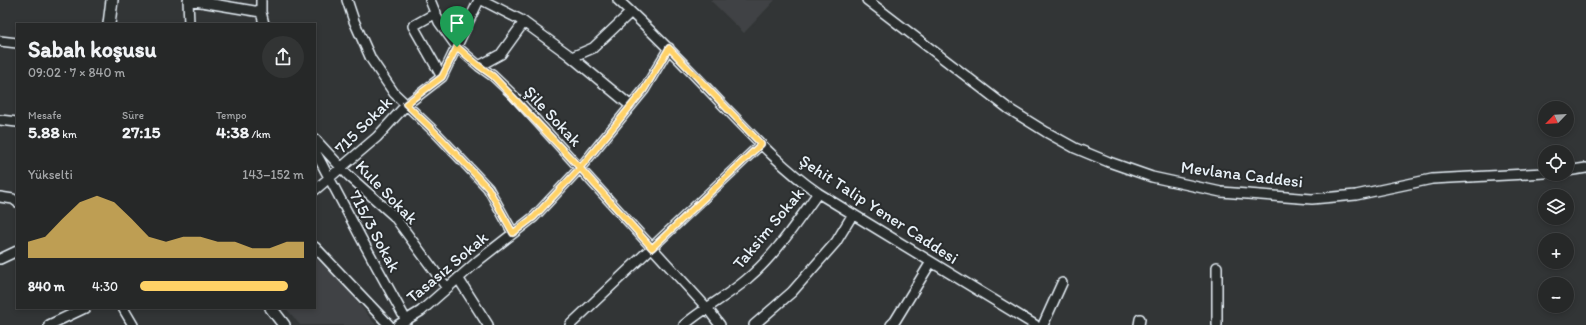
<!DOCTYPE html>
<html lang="tr">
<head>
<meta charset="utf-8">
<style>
	body { margin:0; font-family:Itim,sans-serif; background:#323434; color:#f1f3f6; height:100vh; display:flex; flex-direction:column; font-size:15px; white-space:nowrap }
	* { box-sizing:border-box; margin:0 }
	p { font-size:13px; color:#a4a6a8 }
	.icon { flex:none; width:22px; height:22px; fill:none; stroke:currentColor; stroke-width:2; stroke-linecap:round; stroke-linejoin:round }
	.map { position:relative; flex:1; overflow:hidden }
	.details { position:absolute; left:16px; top:23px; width:300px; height:286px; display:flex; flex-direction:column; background:#262828; border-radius:0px; box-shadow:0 2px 6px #0003,0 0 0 1px #424445 }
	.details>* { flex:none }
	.needle { width:26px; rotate:245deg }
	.fabs { position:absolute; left:1538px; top:101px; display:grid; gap:8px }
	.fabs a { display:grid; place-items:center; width:36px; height:36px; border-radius:50%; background:#262828; box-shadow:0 2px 6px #0003,0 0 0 1px #424445; font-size:20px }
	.pin { position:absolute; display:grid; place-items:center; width:34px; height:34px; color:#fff; margin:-41px -17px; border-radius:50% 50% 50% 0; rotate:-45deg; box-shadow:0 0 4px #0007 }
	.pin .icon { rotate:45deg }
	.round { display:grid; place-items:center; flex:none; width:42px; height:42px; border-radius:21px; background:#323434 }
	.headline { display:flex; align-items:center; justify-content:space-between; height:68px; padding:0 12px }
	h1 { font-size:22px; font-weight:800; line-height:30px }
	.figures { display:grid; grid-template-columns:repeat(3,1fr); gap:6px; height:68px; padding:4px 12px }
	.figures div { display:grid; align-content:center }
	.figures b { font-size:17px; font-weight:800 }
	.figures small { font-size:11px; font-weight:400 }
	.figures p { font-size:11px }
	.chart { height:112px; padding:8px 12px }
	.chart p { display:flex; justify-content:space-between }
	.chart svg { width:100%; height:72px; margin-top:4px; fill:#ffd166; opacity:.7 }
	ul { padding:0 12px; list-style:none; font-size:13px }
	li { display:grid; grid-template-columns:64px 48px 1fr; align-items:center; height:30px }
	li i { height:10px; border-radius:5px; background:#ffd166 }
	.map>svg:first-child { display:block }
	.built { fill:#3f4244 }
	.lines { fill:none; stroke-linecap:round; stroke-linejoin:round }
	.minor-casing { stroke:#e8f1f8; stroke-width:12 }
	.major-casing { stroke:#e8f1f8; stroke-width:14 }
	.minor { stroke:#2a2d2e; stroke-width:9 }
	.major { stroke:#2a2d2e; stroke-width:11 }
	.route-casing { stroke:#fff; stroke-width:8 }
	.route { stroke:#ffd166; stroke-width:5 }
	.labels { text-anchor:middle; stroke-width:4; stroke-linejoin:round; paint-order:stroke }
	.street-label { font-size:17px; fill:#e8f1f8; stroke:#2a2d2e }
</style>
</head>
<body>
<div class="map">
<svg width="1586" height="325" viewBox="0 0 1586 325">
	<rect width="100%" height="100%" fill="#323536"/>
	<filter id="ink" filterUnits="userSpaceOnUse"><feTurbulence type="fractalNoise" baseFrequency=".025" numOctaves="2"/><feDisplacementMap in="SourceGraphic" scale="8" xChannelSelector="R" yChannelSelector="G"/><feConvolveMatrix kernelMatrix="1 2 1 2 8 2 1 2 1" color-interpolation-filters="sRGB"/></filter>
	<g filter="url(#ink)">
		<!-- built -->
		<path class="built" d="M710,0H775L744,33Z
			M315,258L338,278L376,325H300L286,308H315Z"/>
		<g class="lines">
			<!-- minor casing -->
			<g class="minor-casing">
				<path id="minor" d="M188,0L189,24
					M189,0L261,12
					M261,0V12L264,24
					M347,0L354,21L371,59L394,93L438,135L488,188L513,233
					M430,0L439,22L457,47L479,66L493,76L514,96L707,308L720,325
					M482,0L521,20L569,55L631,106
					M618,0C654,33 687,67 720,102C752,135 781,167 818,193L1035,325
					M867,0L1009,109L1046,132L1075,148L1109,162L1152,177L1221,192L1312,199L1356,195L1432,179L1545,173
					M436,13L413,26L442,77
					M0,41L17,43
					M572,57L593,48L631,12
					M479,66L501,54L524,22
					M0,120L17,122
					M315,139L349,176L394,216L447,288
					M315,151L361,238L406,320
					M1567,171L1586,168
					M315,190L377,137L406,105L442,77L479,0
					M0,197L13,199L17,202
					M315,247L389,325
					M0,259L17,251
					M1217,267V325
					M458,278L488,325
					M123,308L133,325
					M49,325L85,308
					M398,325L421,311L479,260L534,217L580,168L644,90L669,48
					M570,325L761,144
					M684,325C704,308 726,297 746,280C775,256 796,223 818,193
					M754,325L792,292L836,242L853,214
					M891,325L895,321L931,262
					M1043,325L1062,283
					M1139,325L1140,319"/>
			</g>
			<!-- major casing -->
			<g class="major-casing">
				<path id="major" d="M109,24L112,0
					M271,308L284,325"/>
			</g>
			<!-- minor -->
			<use href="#minor" class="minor"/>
			<!-- major -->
			<use href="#major" class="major"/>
		</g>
	</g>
	<g class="lines" filter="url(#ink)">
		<!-- route casing -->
		<g class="route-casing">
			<path id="route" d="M457,47L442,77L406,104L438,135L488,188L513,233L534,217L580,168L652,248L761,144L669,48L644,90L580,168L493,76L479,66L457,47"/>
		</g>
		<!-- route -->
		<use href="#route" class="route"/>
	</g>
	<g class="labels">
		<!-- street labels -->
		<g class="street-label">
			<text transform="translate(553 116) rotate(47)" y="6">Şile Sokak</text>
			<text transform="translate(363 125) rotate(-45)" y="6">715 Sokak</text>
			<text transform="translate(1242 174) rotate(7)" y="6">Mevlana Caddesi</text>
			<text transform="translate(387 192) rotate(46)" y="6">Kule Sokak</text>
			<text transform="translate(879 209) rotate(33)" y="6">Şehit Talip Yener Caddesi</text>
			<text transform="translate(768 228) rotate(-50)" y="6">Taksim Sokak</text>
			<text transform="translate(375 231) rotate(62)" y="6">715/3 Sokak</text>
			<text transform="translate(447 267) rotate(-40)" y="6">Tasasız Sokak</text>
		</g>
	</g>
</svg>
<div class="fabs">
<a><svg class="needle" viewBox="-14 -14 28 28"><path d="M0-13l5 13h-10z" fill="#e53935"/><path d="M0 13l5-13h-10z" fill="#a4a6a8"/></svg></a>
<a><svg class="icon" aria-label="locate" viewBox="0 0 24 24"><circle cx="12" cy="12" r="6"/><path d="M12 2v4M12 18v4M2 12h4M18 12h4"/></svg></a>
<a><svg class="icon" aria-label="layers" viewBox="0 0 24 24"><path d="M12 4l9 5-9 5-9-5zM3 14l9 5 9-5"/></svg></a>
<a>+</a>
<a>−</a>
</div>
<div class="pin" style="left:457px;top:47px;background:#1e9e55"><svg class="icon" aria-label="arrive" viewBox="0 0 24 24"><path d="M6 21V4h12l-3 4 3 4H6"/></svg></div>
<section class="details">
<div class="headline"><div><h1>Sabah koşusu</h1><p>09:02 · 7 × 840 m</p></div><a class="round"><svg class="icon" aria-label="share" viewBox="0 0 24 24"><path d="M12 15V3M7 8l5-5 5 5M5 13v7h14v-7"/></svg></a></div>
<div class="figures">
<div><p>Mesafe</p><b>5.88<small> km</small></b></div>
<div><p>Süre</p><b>27:15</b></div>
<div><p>Tempo</p><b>4:38<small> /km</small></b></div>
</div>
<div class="chart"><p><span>Yükselti</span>143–152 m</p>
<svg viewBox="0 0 160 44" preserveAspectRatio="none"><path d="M0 44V34L10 31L20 20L30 10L40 6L50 10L60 20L70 31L80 34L90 31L100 31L110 34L120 34L130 38L140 38L150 34L160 34V44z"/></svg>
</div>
<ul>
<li><b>840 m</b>4:30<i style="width:90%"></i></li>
</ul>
</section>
</div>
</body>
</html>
